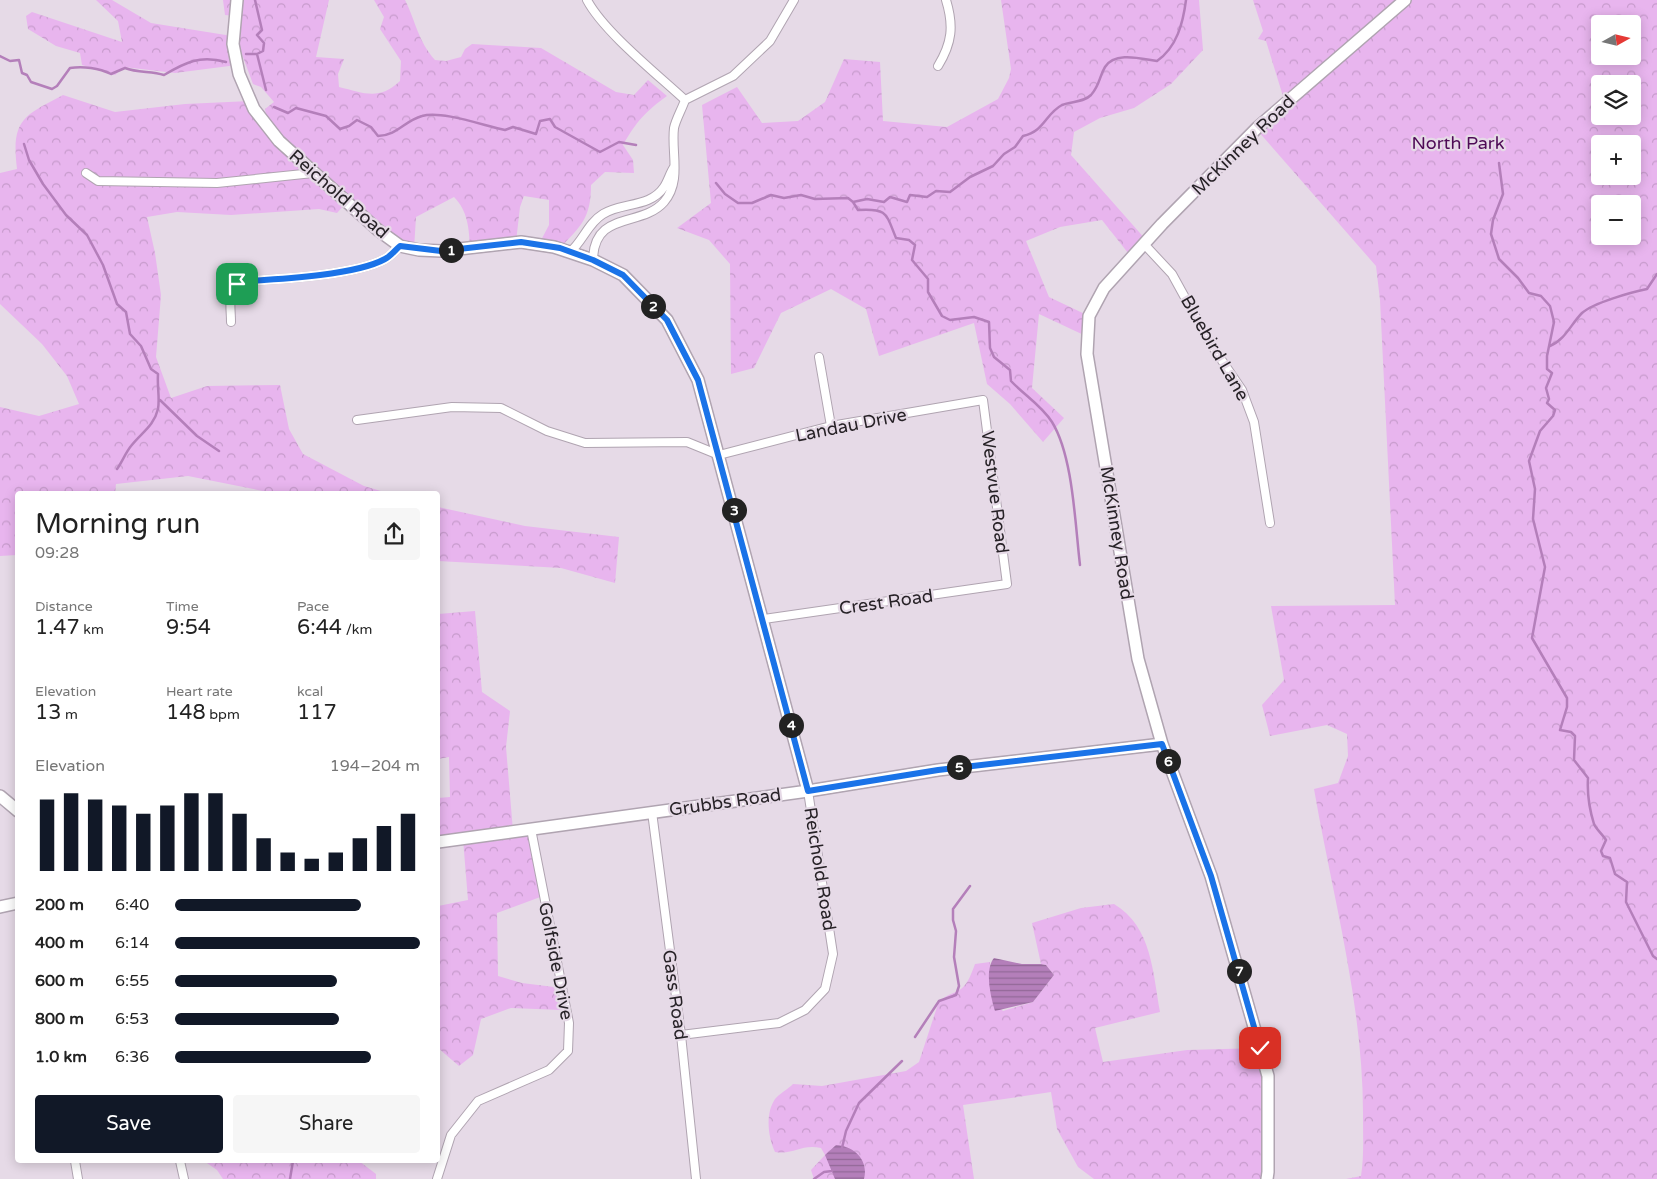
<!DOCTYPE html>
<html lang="en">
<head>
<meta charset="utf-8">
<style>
	body { margin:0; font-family:"Varela Round",sans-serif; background:#f6f6f6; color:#222; height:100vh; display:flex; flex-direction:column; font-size:19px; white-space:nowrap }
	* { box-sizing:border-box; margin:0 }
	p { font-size:16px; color:#767676 }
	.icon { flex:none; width:28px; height:28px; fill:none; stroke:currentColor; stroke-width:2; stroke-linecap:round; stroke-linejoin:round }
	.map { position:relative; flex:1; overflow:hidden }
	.sheet { position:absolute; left:15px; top:491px; width:425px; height:672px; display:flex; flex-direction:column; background:#fff; border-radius:5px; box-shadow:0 2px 12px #0003 }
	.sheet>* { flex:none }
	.needle { width:32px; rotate:82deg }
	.tools { position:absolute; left:1591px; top:15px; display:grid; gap:10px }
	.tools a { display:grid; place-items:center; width:50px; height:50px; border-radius:5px; background:#fff; box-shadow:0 2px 12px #0003; font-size:25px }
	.pin { position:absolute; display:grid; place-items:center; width:42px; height:42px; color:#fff; margin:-21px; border-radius:10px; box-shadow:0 2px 8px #0006 }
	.km { position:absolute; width:25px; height:25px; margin:-12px; border-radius:50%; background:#222; color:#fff; font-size:14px; line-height:25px; text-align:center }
	.round { display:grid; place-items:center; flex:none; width:52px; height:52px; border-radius:5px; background:#f6f6f6 }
	.head { display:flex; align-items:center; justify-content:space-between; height:85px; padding:0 20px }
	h1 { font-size:28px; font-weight:600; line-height:38px }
	.figures { display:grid; grid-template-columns:repeat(3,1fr); gap:8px; height:85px; padding:5px 20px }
	.figures div { display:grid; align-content:center }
	.figures b { font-size:21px; font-weight:600 }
	.figures small { font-size:14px; font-weight:400 }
	.figures p { font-size:14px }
	.chart { height:140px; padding:10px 20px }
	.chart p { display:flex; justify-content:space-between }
	.chart svg { width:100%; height:90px; margin-top:5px; stroke:#111827; stroke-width:6 }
	.action { display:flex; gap:10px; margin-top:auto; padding:10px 20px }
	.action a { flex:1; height:58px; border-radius:5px; background:#111827; color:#fff; font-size:20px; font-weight:600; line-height:58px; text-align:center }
	.action a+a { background:#f6f6f6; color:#222 }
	ul { padding:0 20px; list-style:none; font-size:16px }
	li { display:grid; grid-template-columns:80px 60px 1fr; align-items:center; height:38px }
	li i { height:12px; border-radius:6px; background:#111827 }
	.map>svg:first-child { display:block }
	.forest { fill:url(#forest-crowns); fill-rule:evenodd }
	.water { fill:url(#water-rules) }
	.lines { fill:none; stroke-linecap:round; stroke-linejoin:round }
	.stream { stroke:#b47fba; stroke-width:2.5 }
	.street-casing { stroke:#b0a4b1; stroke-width:10 }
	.secondary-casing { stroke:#b0a4b1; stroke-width:14 }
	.street { stroke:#fff; stroke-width:8 }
	.secondary { stroke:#fff; stroke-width:11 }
	.route-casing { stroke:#fff; stroke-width:10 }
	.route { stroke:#1a73e8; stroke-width:6 }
	.labels { text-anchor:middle; stroke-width:4.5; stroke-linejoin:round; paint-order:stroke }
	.park-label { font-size:18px; fill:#4e0a56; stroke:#e6dae7 }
	.street-label { font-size:18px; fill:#272227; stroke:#e6dae7 }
</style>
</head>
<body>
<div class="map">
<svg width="1657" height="1179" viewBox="0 0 1657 1179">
	<defs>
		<pattern id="forest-crowns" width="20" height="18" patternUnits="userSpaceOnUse" patternTransform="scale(1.25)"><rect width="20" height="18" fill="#e8b5ee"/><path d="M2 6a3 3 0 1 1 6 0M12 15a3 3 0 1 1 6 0" fill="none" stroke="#c79bcc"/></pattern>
		<pattern id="water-rules" width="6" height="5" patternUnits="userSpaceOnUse" patternTransform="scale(1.25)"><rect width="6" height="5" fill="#b47fba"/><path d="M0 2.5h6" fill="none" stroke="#926897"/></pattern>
	</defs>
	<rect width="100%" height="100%" fill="#e6dae7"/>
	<!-- forest -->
	<path class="forest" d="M96,0H112L151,23L232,36L235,16L225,15L223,0H329L316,57L344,59L338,74L339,87C364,93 379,101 400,81L401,61L380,29L384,17L374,0H405C416,22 418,41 435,60L446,61L461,57L465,49L472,44L541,48L616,92L634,95L648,80L667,96C646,111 636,122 623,145L633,160L634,173L605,172L591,185C591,218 581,226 560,248L539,244L549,225V200L524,196L520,207L516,242L470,248C469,229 468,211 454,197L416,217L414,249L346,203L337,213L319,209L231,215L177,212L147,217L155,253L161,295L156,357L171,398L207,386L280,385L289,429L303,454L364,486L391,494H278L188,476L116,484L115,494H18L17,555L0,556V407L39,416L79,404L67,376L42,344L0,304V173L17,169C11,120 23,116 63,95L115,112L185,104L250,101L266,115L265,109L274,102L261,87L253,84L240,49V37L233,36L237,65L175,73L124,67L115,75L82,65L80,53L56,46L28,29L26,16L32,12L122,42L118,21Z
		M1001,0H1199L1203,50L1171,84L1134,108L1100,118L1074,132L1071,155L1147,241L1132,258L1102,220L1060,227L1026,241L1049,297L1089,316L1088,337L1039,314L1032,388L1064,418L1043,442L1010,404L987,384L974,323L879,356L866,309L831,289L781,313L754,368L731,374L730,264L709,240L677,228L711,203L702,105L737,87L762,123L798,121L825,102L844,59L880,62L883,121L947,127L998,99L1009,78L1011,69Z
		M1253,0H1657V1179H1346L1361,1176C1364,1158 1363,1138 1363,1119C1364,1007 1333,899 1314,789L1338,783L1348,756L1347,734L1327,725L1270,736L1262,705L1284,680L1271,606L1395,605L1380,300L1376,266L1258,131L1286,106L1266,41L1258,39L1263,31ZM1600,24H1632V56H1600ZM1600,84H1632V116H1600ZM1600,144H1632V176H1600ZM1600,204H1632V236H1600Z
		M438,507L525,526L619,537L615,583L561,568L438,561Z
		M475,611L482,692L510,711L506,747L513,831L531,829L543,896L497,913L498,976L522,983L554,987L561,1010L511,1008L481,1019L473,1055L459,1066L438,1048V906L468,900L463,839L438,842V798L450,797L449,757L438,759V614Z
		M1114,904C1152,926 1153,974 1160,1012L1095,1028L1103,1062L1187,1050L1260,1048L1268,1076L1267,1179H1094L1078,1167L1057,1129L1051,1092L963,1105L974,1179H814L811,1170L825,1155L821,1148C800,1144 795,1155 775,1152C768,1137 765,1114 775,1099C779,1094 788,1089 793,1084L822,1086L906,1071L919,1062L938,1004C945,994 952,995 961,989C968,984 972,972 975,964L990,962L992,1000L1003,1011L1033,1002L1054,975L1046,965L1041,964L1032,923L1081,908Z
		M204,1161H359L376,1174V1179H223L217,1170Z"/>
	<!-- water -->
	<path class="water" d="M994,958L1022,964H1041L1046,965L1054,975L1033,1002L995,1011C991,998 984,970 994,958Z
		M836,1145C854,1146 869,1160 864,1179H835L825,1155Z"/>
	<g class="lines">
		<!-- stream -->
		<path class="stream" d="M246,54H257L263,51L264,43L257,35L262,30L255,0
			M257,54L266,90
			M0,56L10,61L19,60L22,73L27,75L31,82L52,89L57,86L70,68C83,66 99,68 111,74L125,68C138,73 151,71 164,75C186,62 200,55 226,62
			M274,107L288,113L296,108L326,116L340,129L349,126L357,120L371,127L378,136C398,135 404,121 422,116C441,110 485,126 505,130L513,127L536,134L540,121L550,119L555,127L600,152L619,142L636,145
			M24,144L29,160L43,184L66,215L87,235L103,265L117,304L126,312L130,334L141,346L151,369L158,374C157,387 160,398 158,409C154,426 141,433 131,446C126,452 122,462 117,469
			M1499,163L1503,194L1493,220L1491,234L1499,259L1518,278L1529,293L1541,296L1550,306L1554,322L1547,356V369L1552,373L1546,388L1549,399L1547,403L1555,410L1553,416L1540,431L1529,461L1535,489L1533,519L1545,567L1532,638L1567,698V707L1560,730L1571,732L1575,736L1574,760L1588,778C1587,794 1589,808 1594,824C1596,829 1603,835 1606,840L1601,851L1603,856L1610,858L1615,874L1627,882L1626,902L1653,956L1657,959
			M716,183L725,194L738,203H752L771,195L784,198L801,195L815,199L848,198L853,202L867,199L884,202L890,197L907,202L910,195L927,197L936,191L950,192L970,177L993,166L1004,154L1015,147L1023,136C1045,131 1045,114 1062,105C1071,101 1083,103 1091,95C1100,85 1099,77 1105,67C1115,51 1142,59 1157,61C1177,47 1183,23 1186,0
			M853,202L858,210C888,208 886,214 896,238L909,240L915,245L912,260L928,279V292L942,316L950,320L974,317L989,322L990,348L994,357L1010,370L1011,381C1024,395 1041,405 1052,422C1073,456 1075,523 1080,565
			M1550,346C1565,340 1571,324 1582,313C1593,303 1632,292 1647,289L1657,274
			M160,400L197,436L219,451
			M915,1037L939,1001L956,995L959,986L954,957L956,931L953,920V909L970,886
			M842,1148L846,1131L859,1103L902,1061
			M290,1179L293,1161
			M814,1179L824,1172L832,1171L833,1169"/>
		<!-- street casing -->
		<g class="street-casing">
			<path id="street" d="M587,0C604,32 657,74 685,100
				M938,66C952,43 954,26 946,0
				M86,173L98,181L217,183L313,173
				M1144,244L1172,274L1210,343L1242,390L1254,422L1270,523
				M570,252C583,241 588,223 603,214C622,202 650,208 664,187C668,181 670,173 674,167
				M593,260C594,210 641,228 664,202C682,181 671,153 674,128C676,119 682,109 685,100L733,76L770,41L794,0
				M231,322C231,302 225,288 248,281C282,279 356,275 385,259C391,256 395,250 400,246
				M819,357L831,426
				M357,420L452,407L501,408L547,431L585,443L687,442L719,455L831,426L983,400L1007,584L764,619
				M652,812L681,1035L696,1179
				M681,1035L779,1023L805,1010L825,989L833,954L808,791
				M75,1161L78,1179
				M180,1161L184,1179
				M437,1179L451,1135L478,1101L549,1070L568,1051L569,1023L531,829"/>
		</g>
		<!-- secondary casing -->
		<g class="secondary-casing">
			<path id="secondary" d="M237,0L233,44L239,74L254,109L279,141L378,230L400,246L419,250L441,251L521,242L554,247L593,260L623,275L667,320L698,380L808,791
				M0,796L18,811
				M438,842L808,791L938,770L1162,744
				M0,907L18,903
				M1267,1179L1268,1172V1076L1211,876L1162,744L1138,659L1087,354L1089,316L1104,288L1162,224L1258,127L1405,0"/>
		</g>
		<!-- street -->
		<use href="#street" class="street"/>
		<!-- secondary -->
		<use href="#secondary" class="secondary"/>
	</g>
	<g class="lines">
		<!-- route casing -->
		<g class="route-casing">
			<path id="route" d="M237,284L248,281C282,279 356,275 385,259C391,256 395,250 400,246L441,251L521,242L560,248L593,260L623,275L667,320L698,380L808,791L938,770L1162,744L1211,876L1260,1048"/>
		</g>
		<!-- route -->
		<use href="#route" class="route"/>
	</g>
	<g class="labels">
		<!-- park labels -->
		<g class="park-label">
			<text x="1458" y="149">North Park</text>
		</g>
		<!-- street labels -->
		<g class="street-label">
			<text transform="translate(1243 145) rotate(-44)" y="6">McKinney Road</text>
			<text transform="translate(339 194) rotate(41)" y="6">Reichold Road</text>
			<text transform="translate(1215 348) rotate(60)" y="6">Bluebird Lane</text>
			<text transform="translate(851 425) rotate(-11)" y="6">Landau Drive</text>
			<text transform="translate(995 492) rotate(83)" y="6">Westvue Road</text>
			<text transform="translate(1117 533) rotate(81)" y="6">McKinney Road</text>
			<text transform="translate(886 602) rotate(-8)" y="6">Crest Road</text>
			<text transform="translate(725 802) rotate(-8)" y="6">Grubbs Road</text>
			<text transform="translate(820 869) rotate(81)" y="6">Reichold Road</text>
			<text transform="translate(556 961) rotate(79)" y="6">Golfside Drive</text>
			<text transform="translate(675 995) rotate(82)" y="6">Gass Road</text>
		</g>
	</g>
</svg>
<div class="tools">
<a><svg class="needle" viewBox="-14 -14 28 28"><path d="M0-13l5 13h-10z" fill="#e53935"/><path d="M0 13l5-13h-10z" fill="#767676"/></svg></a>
<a><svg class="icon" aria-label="layers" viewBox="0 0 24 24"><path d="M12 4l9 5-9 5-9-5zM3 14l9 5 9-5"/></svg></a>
<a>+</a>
<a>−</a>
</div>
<div class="pin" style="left:237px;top:284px;background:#1e9e55"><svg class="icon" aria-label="arrive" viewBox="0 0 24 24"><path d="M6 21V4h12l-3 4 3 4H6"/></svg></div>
<div class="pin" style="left:1260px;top:1048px;background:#d93025"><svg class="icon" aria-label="check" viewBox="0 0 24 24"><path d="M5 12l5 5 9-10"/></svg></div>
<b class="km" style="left:451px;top:250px">1</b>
<b class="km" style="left:653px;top:306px">2</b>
<b class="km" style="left:734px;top:510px">3</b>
<b class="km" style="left:791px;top:725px">4</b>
<b class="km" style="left:959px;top:767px">5</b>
<b class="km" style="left:1168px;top:761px">6</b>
<b class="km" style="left:1239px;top:971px">7</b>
<section class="sheet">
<div class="head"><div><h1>Morning run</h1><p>09:28</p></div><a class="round"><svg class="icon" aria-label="share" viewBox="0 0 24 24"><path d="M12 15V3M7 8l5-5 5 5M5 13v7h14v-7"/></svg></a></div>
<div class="figures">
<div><p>Distance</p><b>1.47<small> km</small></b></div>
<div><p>Time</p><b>9:54</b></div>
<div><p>Pace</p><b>6:44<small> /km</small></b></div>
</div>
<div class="figures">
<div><p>Elevation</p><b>13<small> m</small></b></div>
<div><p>Heart rate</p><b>148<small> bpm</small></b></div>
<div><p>kcal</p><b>117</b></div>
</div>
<div class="chart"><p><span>Elevation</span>194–204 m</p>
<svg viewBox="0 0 160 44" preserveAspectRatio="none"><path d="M5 44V9M15 44V6M25 44V9M35 44V12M45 44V16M55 44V12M65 44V6M75 44V6M85 44V16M95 44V28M105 44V35M115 44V38M125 44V35M135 44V28M145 44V22M155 44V16"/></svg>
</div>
<ul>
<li><b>200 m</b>6:40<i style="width:76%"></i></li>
<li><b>400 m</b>6:14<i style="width:100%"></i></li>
<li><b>600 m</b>6:55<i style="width:66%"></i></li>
<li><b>800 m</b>6:53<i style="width:67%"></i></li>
<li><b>1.0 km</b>6:36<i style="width:80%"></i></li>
</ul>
<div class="action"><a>Save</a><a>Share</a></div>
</section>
</div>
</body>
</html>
